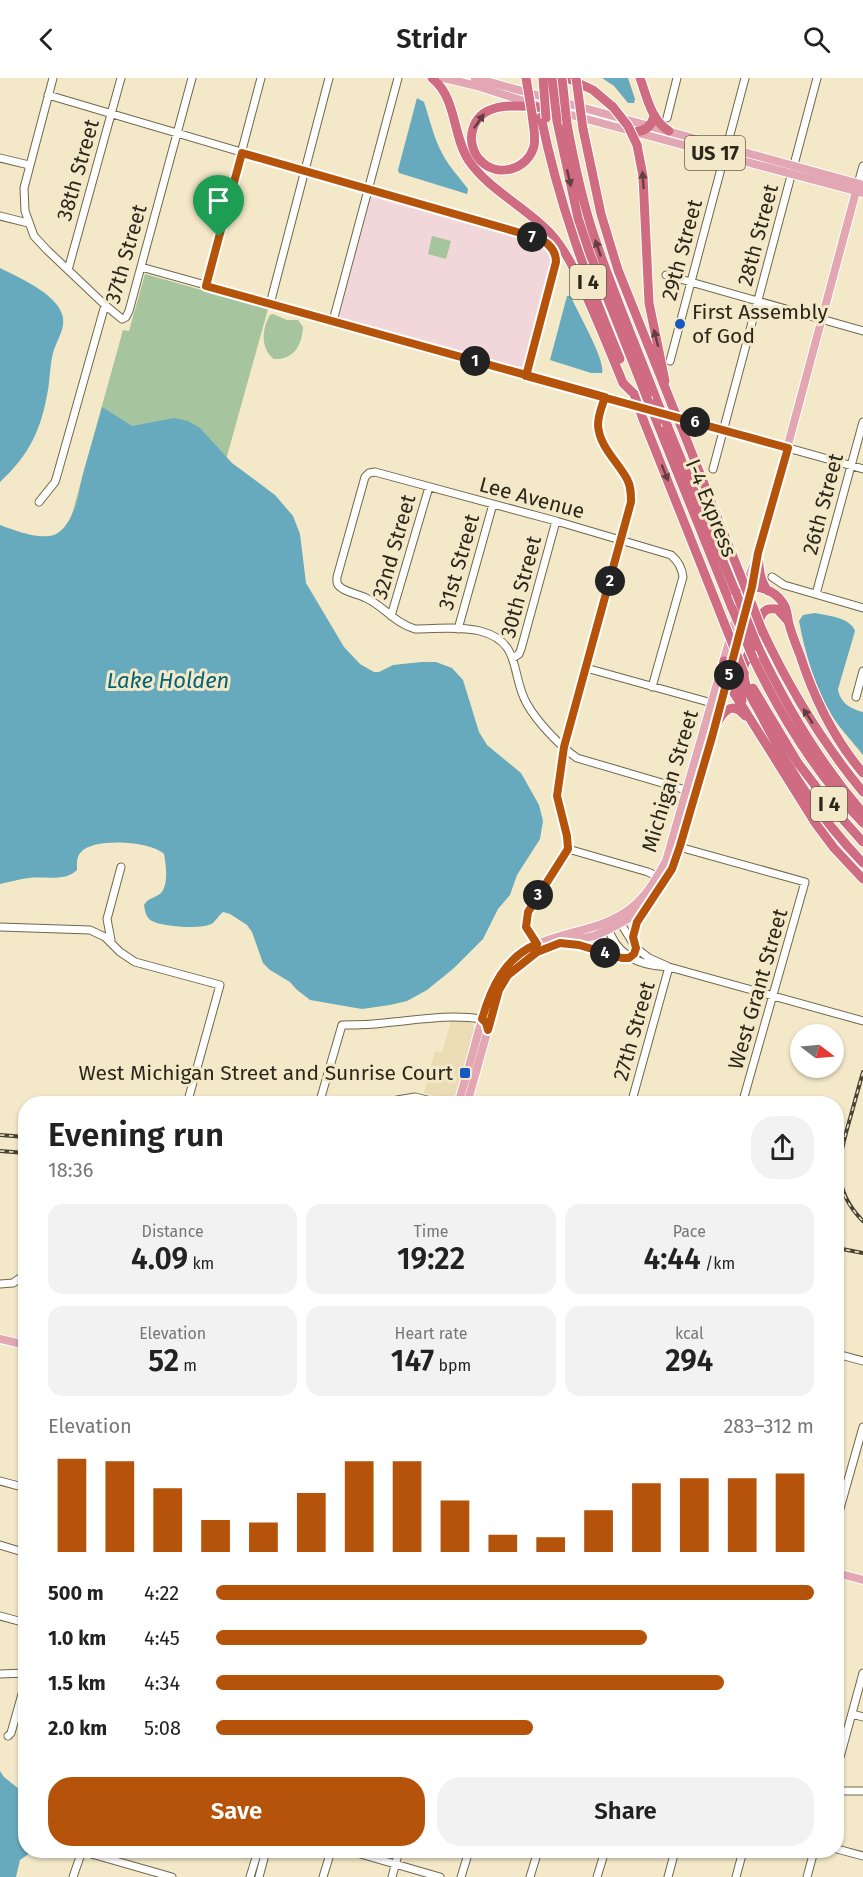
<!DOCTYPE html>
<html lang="en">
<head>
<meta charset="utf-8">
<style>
	body { margin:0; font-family:"Fira Sans",sans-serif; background:#f2f2f2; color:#222; height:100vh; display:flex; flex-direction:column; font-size:22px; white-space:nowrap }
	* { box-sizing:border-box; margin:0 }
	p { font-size:20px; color:#767676 }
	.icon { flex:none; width:33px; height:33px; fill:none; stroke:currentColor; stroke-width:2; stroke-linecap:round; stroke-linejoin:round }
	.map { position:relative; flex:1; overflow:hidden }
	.drawer { position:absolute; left:18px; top:1018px; width:826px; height:762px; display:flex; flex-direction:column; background:#fff; border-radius:24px; box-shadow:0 2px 4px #0004 }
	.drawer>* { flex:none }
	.needle { width:39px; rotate:106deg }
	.tools { position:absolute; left:790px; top:946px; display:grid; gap:12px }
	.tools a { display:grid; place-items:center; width:54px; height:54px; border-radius:50%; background:#fff; box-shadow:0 2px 4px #0004; font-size:30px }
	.pin { position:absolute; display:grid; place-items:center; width:51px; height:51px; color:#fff; margin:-62px -26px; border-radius:50% 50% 50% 0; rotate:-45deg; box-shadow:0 0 6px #0007 }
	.pin .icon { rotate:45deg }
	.km { position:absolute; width:30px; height:30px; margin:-15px; border-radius:50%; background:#222; color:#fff; font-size:16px; line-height:30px; text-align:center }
	.round { display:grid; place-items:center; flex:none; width:63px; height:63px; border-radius:24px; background:#f2f2f2 }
	.summary { display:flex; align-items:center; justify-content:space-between; height:102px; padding:0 30px }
	h1 { font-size:33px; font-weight:600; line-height:45px }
	.stats { display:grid; grid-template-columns:repeat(3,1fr); gap:9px; height:102px; padding:6px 30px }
	.stats div { display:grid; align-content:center; border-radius:15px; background:#f2f2f2; text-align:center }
	.stats b { font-size:30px; font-weight:600 }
	.stats small { font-size:16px; font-weight:400 }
	.stats p { font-size:16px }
	.chart { height:168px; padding:12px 30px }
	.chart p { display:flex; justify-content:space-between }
	.chart svg { width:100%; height:108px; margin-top:6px; stroke:#b45309; stroke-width:6 }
	.button { display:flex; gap:12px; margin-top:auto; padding:12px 30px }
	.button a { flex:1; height:69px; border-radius:24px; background:#b45309; color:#fff; font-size:24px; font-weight:600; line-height:69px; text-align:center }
	.button a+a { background:#f2f2f2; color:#222 }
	ul { padding:0 30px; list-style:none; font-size:20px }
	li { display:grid; grid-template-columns:96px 72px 1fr; align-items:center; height:45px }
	li i { height:15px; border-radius:8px; background:#b45309 }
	header { display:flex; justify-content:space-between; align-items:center; height:78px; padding:0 30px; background:#fff; font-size:27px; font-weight:600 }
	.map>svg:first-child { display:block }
	.built { fill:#eadcb5 }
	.education { fill:#f2d7da }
	.green { fill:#a6c49e }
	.water { fill:#68aabd }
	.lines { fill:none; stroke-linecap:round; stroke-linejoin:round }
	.minor-casing { stroke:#70664a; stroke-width:9 }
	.major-casing { stroke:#fff; stroke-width:10 }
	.highway-casing { stroke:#fff; stroke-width:11 }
	.minor { stroke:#fff; stroke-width:7 }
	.major { stroke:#e2a7b3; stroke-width:8 }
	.highway { stroke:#cf6c81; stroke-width:9 }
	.rail-casing { stroke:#474233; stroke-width:4 }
	.rail { stroke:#f3e8c8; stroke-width:1.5; stroke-dasharray:4.5; stroke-linecap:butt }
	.highway-bridge-casing { stroke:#fff; stroke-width:11; stroke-linecap:butt }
	.highway-bridge { stroke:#cf6c81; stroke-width:9 }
	.oneway { fill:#643f3f }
	.route-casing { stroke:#fff; stroke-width:12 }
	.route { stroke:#b45309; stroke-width:8 }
	.poi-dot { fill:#1657c2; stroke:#f3e8c8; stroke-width:2 }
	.labels { text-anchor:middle; stroke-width:6; stroke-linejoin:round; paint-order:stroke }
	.shield { fill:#f3e8c8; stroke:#67614f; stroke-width:1.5 }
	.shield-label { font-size:20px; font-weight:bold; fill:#2b271b }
	.street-label { font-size:21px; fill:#2b271b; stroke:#f3e8c8 }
	.poi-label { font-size:21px; fill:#2b271b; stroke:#f3e8c8; text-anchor:start }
	.water-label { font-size:22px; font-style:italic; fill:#026276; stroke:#f3e8c8 }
</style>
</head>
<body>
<header><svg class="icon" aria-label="back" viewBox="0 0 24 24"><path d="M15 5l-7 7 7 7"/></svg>Stridr<svg class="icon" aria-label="search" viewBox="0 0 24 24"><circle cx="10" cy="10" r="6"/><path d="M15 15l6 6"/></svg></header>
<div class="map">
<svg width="863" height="1799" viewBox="0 0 863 1799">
	<rect width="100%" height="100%" fill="#f3e8c8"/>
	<!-- built -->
	<path class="built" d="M451,943H464L470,944L476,950L455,1024L424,1015L435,973L442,975Z
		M222,1773H251L248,1782L222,1775Z"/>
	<!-- education -->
	<path class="education" d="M374,115L537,162L550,171L554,182L524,293L342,244L339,240L340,235L371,117Z"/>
	<!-- green -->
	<path class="green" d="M432,158L451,163L446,181L428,176Z
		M145,196L268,231L198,482L69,447L123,252L129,253Z
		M273,236L287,242H298L303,249C302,267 294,282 274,281C260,271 262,250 270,237Z"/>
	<!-- water -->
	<path class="water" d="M602,0H628L635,21L634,25H628L614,8Z
		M417,20L424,24C430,42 434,61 443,77C450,90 460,100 468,111L467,116L399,95L398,92Z
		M0,190C18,199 55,215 62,236C67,249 56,263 53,275C50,287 50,300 48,312C41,352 30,376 0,404Z
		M567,218H570L572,221C578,235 606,283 602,295H591L550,282Z
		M102,329L132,348L174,340L188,343L200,350L232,385L275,417L293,438L300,456L306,505L344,569L360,586L374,594H379L393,587L421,584H436L452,590L463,602L479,654L487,667L521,695L539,727L543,743L540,761L517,797L510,817L498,831L483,861L454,890L427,912L407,923L390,927L362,931L310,922L296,911L290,904L270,892L263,885L252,854L247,847L230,836L223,834C219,837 217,841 213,845C204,852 163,849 152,843C146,840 145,833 144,827C148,820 154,820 160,816C169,808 166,787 164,776C152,763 93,759 81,774C76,779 77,786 77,792C65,804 44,798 29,800C19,801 10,804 0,806V447C14,452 38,462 54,457C62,454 69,444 72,436C79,424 79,410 83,396C89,374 96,351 102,329Z
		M815,535C828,538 850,539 855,553L838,611C840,625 851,631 863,634V677C853,664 840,651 831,636C815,609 805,575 799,543L803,537Z
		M0,1693L4,1699L19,1711L25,1720L26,1773H33L20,1782L16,1799H0Z"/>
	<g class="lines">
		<!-- minor casing -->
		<g class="minor-casing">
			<path id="minor" d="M53,0L24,110L25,133L34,158L47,172L105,227L122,241L126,239L129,233L192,0
				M48,17L543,163C554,170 557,178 555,191L526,298
				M667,40L677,0
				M0,80L29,87
				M858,106L863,88
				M0,138L28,145
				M141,189L863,391
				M68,192L121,0
				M666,197L863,253
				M206,208L261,0
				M270,226L329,0
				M333,243L398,0
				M670,283L745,0
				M713,391L817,0
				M39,424L55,404L58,394L105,227
				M772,499L784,507L863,530
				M816,516L863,344
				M391,538L429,409
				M458,551L493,426
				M513,580L519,576L521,571L556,443
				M586,590L712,625
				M652,609L683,499C682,489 678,483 671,477L556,443L375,394L369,395L365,399L337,499C337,503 336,505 339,508C344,514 358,516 366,520C385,529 393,544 415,551C436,551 460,548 480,553C523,564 510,597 527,626C537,644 561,669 577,680L696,715
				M856,619L863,593
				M672,767L805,804L742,1026
				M568,771L648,794L660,800
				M618,841L636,870L649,880L667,888
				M0,849L90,852L105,859L120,874L135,884L220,907L187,1026
				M608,849C616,878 641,888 669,889L863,943
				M111,862L107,841L121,789
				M539,870L526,849V840L532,827L568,771L567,758L557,718L564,669L631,424C631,416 631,408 627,401C617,383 599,368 598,347C598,337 602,328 605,319
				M397,1022L415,1019L443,1026
				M319,1026L342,947C356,947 370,947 384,945C417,942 449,936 482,941L484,943
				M631,1026L669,889
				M0,1206L13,1205L26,1196
				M837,1276L863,1283
				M0,1403L26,1410
				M837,1441L863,1349
				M0,1467L26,1475
				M0,1538L26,1545
				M0,1596L26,1595
				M852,1636L863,1639
				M8,1658L11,1655L26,1602
				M837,1690L863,1595
				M837,1713H863
				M837,1771L863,1778
				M81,1773L172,1799
				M350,1773L440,1799
				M73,1799L82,1773
				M250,1799L258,1773
				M259,1799L266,1773
				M323,1799L331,1773
				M392,1799L399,1773
				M461,1799L469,1773
				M530,1799L538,1773
				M597,1799L605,1773
				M668,1799L675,1773
				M736,1799L743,1773
				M807,1799L814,1773"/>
		</g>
		<!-- major casing -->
		<g class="major-casing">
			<path id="major" d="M444,0L477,8L536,27
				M475,0L863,107
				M560,34L863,115
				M744,512L758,475L778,404L858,106
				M569,866C590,868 609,880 629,880
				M636,870C632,854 636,846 645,832
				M458,1026C465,1002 472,979 478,955C485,933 490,910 504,891C535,851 592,860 630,831C647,818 656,801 666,783L737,536
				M467,1026L499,912L508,897L537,874L552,867L594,858L608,852L635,837L652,823L664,803L676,780L696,715L750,516
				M0,1261L26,1267
				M837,1495L863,1502"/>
		</g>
		<!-- highway casing -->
		<g class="highway-casing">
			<path id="highway" d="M432,0C457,20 452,57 469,83C490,113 526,129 551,156C568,175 579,201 589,224C601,251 612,278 623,305L634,316
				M567,0L593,12L613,29
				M640,0C647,19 651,42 669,53
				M532,36C533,47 536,58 534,68C528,91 499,100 482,84C474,77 470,65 472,55C478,20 522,28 547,30
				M541,39C558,123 587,202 620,281
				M557,43L578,140L590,176L647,320
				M567,46C574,84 582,122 594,158C613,214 636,268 657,323
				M583,51L601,136L618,192L672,327
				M635,54C645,53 652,48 654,38
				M637,67L643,98L649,225L665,303
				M643,341L725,547
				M657,344L732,530
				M667,347L736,515
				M683,353L740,496
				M758,475C759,489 759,501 768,513
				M743,514C756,504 774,512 783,525C788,532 787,539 789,546C792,557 796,567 800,577C814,620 833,660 863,695
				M762,552C789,610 822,664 863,714
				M758,569C787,630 819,684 863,735
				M754,582C783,642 817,697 863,745
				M724,583V592L727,604L816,746L834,770L863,801
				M744,595C744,610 754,624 761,637C790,694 819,739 863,785
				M753,610L798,685L830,727L863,764
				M742,623L739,603L761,538C765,531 768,530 777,531L787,542
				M715,649C722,635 731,621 745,638"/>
		</g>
		<!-- minor -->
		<use href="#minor" class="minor"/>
		<!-- major -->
		<use href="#major" class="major"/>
		<!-- highway -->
		<use href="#highway" class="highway"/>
		<!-- rail casing -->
		<g class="rail-casing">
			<path id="rail" d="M863,994C858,1011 854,1027 849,1044C838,1083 831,1111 863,1143
				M0,1057L26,1059
				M0,1073L26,1075
				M837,1170L863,1175"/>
		</g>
		<!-- rail -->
		<use href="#rail" class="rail"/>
		<!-- highway-bridge casing -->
		<g class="highway-bridge-casing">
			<path id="highway-bridge" d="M526,0L532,36
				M543,0L546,40
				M552,0L557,43
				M562,0L567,46
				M576,0L583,51
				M613,29L628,48L637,67
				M634,316L643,341
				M647,320L657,344
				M657,323L667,347
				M672,327L683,353
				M740,496L762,552
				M736,515L758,569
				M732,530L754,582
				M725,547L744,595"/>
		</g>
		<!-- highway-bridge -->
		<use href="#highway-bridge" class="highway-bridge"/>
	</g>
	<!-- one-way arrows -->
	<defs><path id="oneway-solid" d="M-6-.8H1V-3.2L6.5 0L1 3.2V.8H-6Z" transform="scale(1.5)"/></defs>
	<g class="oneway">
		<use href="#oneway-solid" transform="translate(479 43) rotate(-55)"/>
		<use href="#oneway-solid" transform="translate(569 100) rotate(77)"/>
		<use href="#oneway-solid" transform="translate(643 102) rotate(-94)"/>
		<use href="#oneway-solid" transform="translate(598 170) rotate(-109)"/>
		<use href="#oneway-solid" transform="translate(656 260) rotate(-104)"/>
		<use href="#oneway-solid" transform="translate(665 395) rotate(68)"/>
		<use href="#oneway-solid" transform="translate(808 638) rotate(-122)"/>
	</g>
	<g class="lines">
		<!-- route casing -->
		<g class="route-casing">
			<path id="route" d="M219,159L206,208C339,245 472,282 605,319C602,328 598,337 598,347C599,368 617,383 627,401C631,408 631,416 631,424L564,669L557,718L567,758L568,771L528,834L526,849L537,866C505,879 491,910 482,941L486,945L488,952L499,912L508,897L537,874L560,865L579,867L622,880H629L634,876L636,870L633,859L637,844L672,791L680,768L712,659L752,509L758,475L788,370L526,298L556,184C556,172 549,165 538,160L242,75L219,159"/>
		</g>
		<!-- route -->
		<use href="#route" class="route"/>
	</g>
	<!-- markers -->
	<g class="poi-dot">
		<circle cx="680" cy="246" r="6"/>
		<rect x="459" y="989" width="12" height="12" rx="3"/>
	</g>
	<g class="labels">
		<!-- shield labels -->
		<g class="shield">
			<rect x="685" y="58" width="60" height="34" rx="4.5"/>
			<rect x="570" y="187" width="36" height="34" rx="4.5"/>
			<rect x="811" y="709" width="36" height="34" rx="4.5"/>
		</g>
		<g class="shield-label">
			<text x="715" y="82">US 17</text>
			<text x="588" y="211">I 4</text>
			<text x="829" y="733">I 4</text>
		</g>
		<!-- street labels -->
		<g class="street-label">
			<text transform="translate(78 92) rotate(-74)" y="7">38th Street</text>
			<text transform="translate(758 157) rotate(-75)" y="7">28th Street</text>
			<text transform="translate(682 172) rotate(-75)" y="7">29th Street</text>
			<text transform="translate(126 176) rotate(-74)" y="7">37th Street</text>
			<text transform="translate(532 420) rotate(15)" y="7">Lee Avenue</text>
			<text transform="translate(823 426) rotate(-75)" y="7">26th Street</text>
			<text transform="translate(711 430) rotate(68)" y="7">I-4 Express</text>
			<text transform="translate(394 469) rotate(-74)" y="7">32nd Street</text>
			<text transform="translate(459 484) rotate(-74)" y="7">31st Street</text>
			<text transform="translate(521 509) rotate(-75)" y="7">30th Street</text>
			<text transform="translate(670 703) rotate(-73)" y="7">Michigan Street</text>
			<text transform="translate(758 911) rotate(-74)" y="7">West Grant Street</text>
			<text transform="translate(634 953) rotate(-74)" y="7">27th Street</text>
		</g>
		<!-- poi labels -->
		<g class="poi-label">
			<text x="692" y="241">First Assembly<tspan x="692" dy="24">of God</tspan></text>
			<text x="453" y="1002" text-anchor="end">West Michigan Street and Sunrise Court</text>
		</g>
		<!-- water labels -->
		<g class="water-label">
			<text x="168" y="610">Lake Holden</text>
		</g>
	</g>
</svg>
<div class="tools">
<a><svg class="needle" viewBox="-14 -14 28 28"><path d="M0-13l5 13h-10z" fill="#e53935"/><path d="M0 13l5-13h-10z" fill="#767676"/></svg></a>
</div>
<div class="pin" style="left:219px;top:159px;background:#1e9e55"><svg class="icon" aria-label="arrive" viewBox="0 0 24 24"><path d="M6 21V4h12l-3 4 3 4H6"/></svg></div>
<b class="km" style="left:475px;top:283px">1</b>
<b class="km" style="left:610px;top:503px">2</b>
<b class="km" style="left:538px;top:817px">3</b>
<b class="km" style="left:605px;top:875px">4</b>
<b class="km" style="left:729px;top:597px">5</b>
<b class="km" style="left:695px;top:344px">6</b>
<b class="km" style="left:532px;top:159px">7</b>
<section class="drawer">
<div class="summary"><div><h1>Evening run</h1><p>18:36</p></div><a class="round"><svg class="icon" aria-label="share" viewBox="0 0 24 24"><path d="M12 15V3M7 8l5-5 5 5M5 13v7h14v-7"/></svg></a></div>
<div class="stats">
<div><p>Distance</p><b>4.09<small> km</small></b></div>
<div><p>Time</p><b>19:22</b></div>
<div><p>Pace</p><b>4:44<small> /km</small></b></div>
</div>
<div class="stats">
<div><p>Elevation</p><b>52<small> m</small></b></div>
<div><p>Heart rate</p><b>147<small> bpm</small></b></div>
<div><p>kcal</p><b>294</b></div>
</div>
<div class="chart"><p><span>Elevation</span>283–312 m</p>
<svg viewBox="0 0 160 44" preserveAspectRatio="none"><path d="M5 44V6M15 44V7M25 44V18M35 44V31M45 44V32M55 44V20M65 44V7M75 44V7M85 44V23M95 44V37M105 44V38M115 44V27M125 44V16M135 44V14M145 44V14M155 44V12"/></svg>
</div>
<ul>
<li><b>500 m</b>4:22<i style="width:100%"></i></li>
<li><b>1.0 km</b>4:45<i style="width:72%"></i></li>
<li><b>1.5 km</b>4:34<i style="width:85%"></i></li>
<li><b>2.0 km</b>5:08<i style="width:53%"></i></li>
</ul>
<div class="button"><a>Save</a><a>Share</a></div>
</section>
</div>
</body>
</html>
